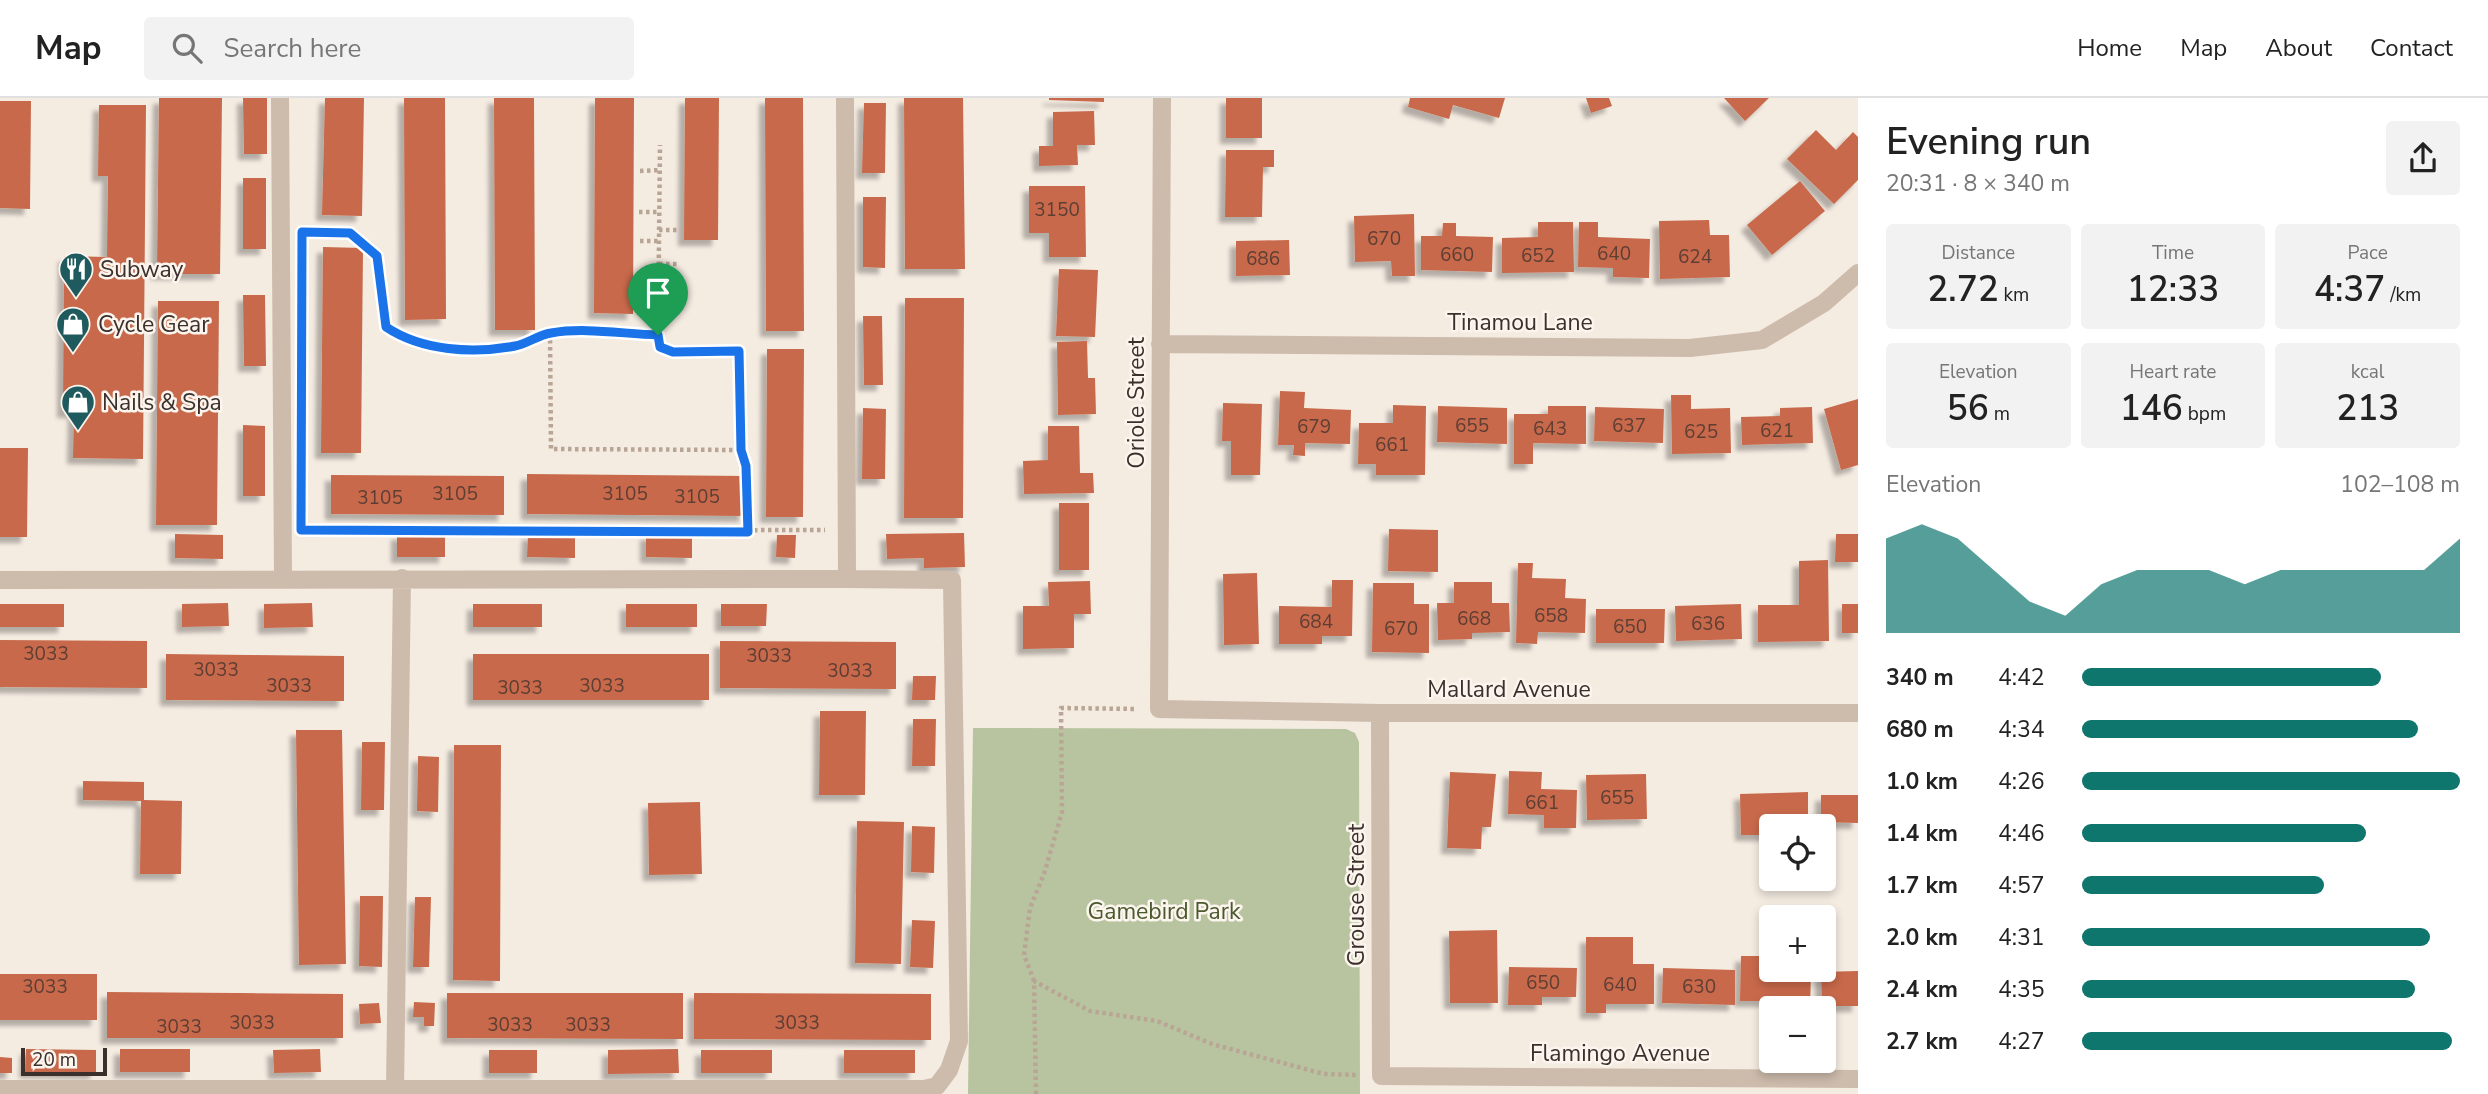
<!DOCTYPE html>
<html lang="en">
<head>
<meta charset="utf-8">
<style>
	body { margin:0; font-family:"Nunito Sans",sans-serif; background:#f2f2f2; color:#222; height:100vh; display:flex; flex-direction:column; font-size:26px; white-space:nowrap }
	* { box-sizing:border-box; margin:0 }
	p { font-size:23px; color:#767676 }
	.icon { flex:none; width:38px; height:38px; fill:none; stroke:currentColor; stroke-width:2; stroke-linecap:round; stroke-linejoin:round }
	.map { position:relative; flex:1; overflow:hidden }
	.drawer { display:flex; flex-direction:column; background:#fff; width:630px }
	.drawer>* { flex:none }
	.tools { position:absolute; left:1759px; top:716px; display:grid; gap:14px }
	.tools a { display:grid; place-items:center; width:77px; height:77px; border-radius:7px; background:#fff; box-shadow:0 4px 10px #0003; font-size:35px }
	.scale { position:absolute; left:21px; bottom:18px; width:86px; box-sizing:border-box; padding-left:7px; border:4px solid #3b302b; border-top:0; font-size:19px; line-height:24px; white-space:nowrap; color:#3b302b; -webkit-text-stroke:5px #fbf5ee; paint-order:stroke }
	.pin { position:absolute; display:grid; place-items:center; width:60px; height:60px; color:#fff; margin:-72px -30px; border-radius:50% 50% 50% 0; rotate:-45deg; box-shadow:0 0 7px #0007 }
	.pin .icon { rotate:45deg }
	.round { display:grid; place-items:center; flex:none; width:74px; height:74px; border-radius:7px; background:#f2f2f2 }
	.headline { display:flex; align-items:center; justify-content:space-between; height:119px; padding:0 28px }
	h1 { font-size:38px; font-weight:600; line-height:52px }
	.metrics { display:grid; grid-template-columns:repeat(3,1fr); gap:10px; height:119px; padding:7px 28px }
	.metrics div { display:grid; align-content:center; border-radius:7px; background:#f2f2f2; text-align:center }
	.metrics b { font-size:35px; font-weight:600 }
	.metrics small { font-size:19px; font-weight:400 }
	.metrics p { font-size:19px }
	.chart { height:196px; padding:14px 28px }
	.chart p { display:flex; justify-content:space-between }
	.chart svg { width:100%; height:126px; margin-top:7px; fill:#0f766e; opacity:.7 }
	ul { padding:0 28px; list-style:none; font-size:23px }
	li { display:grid; grid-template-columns:112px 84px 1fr; align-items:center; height:52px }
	li i { height:18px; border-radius:9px; background:#0f766e }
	header { display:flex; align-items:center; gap:42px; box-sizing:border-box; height:98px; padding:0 35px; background:#fff; border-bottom:2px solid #e0e0e0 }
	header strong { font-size:33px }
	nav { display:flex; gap:38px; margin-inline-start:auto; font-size:24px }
	.search { width:490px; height:63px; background:#f2f2f2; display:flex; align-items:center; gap:18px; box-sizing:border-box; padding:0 24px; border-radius:7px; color:#767676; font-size:26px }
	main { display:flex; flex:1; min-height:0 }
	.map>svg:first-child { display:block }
	.green { fill:#b8c4a0 }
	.building { fill:#c8694b; filter:url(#shadow) }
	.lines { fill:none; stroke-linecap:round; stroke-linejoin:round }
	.path { stroke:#b9a596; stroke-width:4.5; stroke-dasharray:3.5 3.5; stroke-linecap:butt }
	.minor { stroke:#cdbbac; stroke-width:18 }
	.route-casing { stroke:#fff; stroke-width:14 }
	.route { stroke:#1a73e8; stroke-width:9 }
	.labels { text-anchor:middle; stroke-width:5; stroke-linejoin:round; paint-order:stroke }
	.number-label { font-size:19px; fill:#5e3e33 }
	.poi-label { font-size:23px; fill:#3b302b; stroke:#fbf5ee; text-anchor:start }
	.street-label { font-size:23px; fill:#3b302b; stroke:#fbf5ee }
	.park-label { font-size:23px; fill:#4a5a2e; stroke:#fbf5ee }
</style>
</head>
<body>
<header>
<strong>Map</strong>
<div class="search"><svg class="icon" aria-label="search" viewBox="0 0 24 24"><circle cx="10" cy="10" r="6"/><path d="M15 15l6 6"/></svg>Search here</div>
<nav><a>Home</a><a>Map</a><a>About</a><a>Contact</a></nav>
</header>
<main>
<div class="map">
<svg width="1858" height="996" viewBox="0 0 1858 996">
	<defs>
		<filter id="shadow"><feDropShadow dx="-6" dy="6" stdDeviation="2" flood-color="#0004"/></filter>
	</defs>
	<rect width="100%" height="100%" fill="#f4ebe1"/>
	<!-- green -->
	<path class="green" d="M973,630L1346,631L1355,635L1359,644L1360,996H968Z"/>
	<!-- building -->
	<path class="building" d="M159,0H222L220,176H157Z
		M243,0H267V56H244Z
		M325,0H364L362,118L322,117Z
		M404,0H445L446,221L405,222Z
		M494,0H534L535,232H495Z
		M595,0H634L633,216L594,215Z
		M685,0H719L718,142H684Z
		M765,0H803L804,233H766Z
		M904,0H963L965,171H905Z
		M1049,0H1104V4L1049,2Z
		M1226,0H1262V40H1226Z
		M1410,0H1505L1499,20L1453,7L1449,21L1408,9Z
		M1586,0H1609L1612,8L1591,15Z
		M1724,0H1769L1745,23Z
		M0,3H31L30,111L0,110Z
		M864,5H886L885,75H862Z
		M99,7H146L143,361L73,360L74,314H63L64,158L107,159L108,78H98Z
		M1094,13L1095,47H1077L1078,67L1039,68V48H1053V14Z
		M1816,32L1836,52L1853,34L1858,39V82L1834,106L1787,61Z
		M1226,52H1274V69H1263L1262,119H1225Z
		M243,80H266V151H243Z
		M1800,83L1825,113L1772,157L1747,127Z
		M1029,88H1085L1086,159H1049V135H1029Z
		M863,99H886L885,170L863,169Z
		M1414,116L1415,178H1392L1391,163L1355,164L1354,118Z
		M1709,122L1710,137H1729L1730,179L1660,181L1659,123Z
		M1538,124H1573L1574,174L1502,175V140L1538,139Z
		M1579,124H1598V139L1650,141L1649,180L1613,179V170L1578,169Z
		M1443,125H1456V138L1493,139L1492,174L1421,172V138H1442Z
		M1289,142L1290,177L1236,178V143Z
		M323,149L363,150L361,355H321Z
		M1059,171L1098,172L1095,239L1056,238Z
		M243,197H265L266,268H244Z
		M905,200H964L963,420H904Z
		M158,203H219L217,427H156Z
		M863,218H882L883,287H864Z
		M1087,243L1088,280H1095L1096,316L1058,317L1057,244Z
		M767,251H804L803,419H766Z
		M1280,293L1305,294L1304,310L1351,312L1350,346L1305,345V358L1293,357L1294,347H1278Z
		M1671,297H1691V311L1730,310L1731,355L1672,356Z
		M1858,301V367L1841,372L1824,311Z
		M1223,305L1262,306L1260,377H1231V343H1222Z
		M1393,307L1426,308L1425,377H1376V366H1358L1359,325H1393Z
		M1438,308L1507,310V346L1437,344Z
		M1548,308H1586V346L1533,345V366H1514V316H1548Z
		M1595,309L1664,311L1663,345L1594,343Z
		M1812,309L1813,345L1742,347L1741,319L1780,318V310Z
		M863,310L886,311L885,381H862Z
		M243,327L265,328V398H243Z
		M1048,328H1079L1080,375H1093L1094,395L1024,396L1023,363L1048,362Z
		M0,350H28L27,439H0Z
		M527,376L745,378V418L527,416Z
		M331,377L504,378V417L331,416Z
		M1059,405H1089V472H1059Z
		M1389,431L1438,432V474L1388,473Z
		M964,435L965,469L924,470V460L887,461L886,436Z
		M175,436L223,437V461L175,460Z
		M397,436H445V459H397Z
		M528,436L575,437V460L527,459Z
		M646,436L692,437V460L646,459Z
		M1836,436H1858V464H1835Z
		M777,437H796L795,460L776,459Z
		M1828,462L1829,543L1758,544V507H1799V463Z
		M1518,465H1533L1532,480L1566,481L1565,500L1586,501L1585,535L1538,534L1537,546L1516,545Z
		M1257,475L1259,546L1224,547L1223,476Z
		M1332,482H1353L1352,538H1322V546H1279V508L1332,509Z
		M1090,483L1091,516H1074V550L1023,551V508H1049L1048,484Z
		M1454,484H1492V505H1509L1510,534L1472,535V541L1438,542L1437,505H1454Z
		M1373,485H1414V506H1429V555L1372,554Z
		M228,505L229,528L182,529V506Z
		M312,505L313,529L264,530V506Z
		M0,506H64V529H0Z
		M473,506H542V529H473Z
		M626,506H697V529H626Z
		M721,506H767L766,528H721Z
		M1741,506L1742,541L1676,543L1675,508Z
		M1842,506H1858V535H1842Z
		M1596,511H1665L1664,545H1596Z
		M0,542L147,543V590L0,589Z
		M720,543L896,544V591L720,590Z
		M166,556L344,558V603L166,602Z
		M473,556H709V602H473Z
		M913,578H936L935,602H912Z
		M820,613H866L865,697H819Z
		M913,621H936L935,668H912Z
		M296,632H342L346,866L299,867Z
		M362,644H385L384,712H361Z
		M454,647H501L500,883L453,882Z
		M418,658L439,659L438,714L417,713Z
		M1509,673L1542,674L1541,691L1577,692L1576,730H1544V717L1508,716Z
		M1450,674L1496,676L1491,729H1482L1481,751L1447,750Z
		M1646,676L1647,721L1587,722L1586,677Z
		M83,683L144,684V702L182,703L181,776H140L141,703L83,702Z
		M1808,694V721H1781V728H1771V737H1741L1740,696Z
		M1821,697H1858V725L1821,724Z
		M700,704L702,776L649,777L648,705Z
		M857,723L904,724L901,866L855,865Z
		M912,728L935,729L934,775L911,774Z
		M360,798H383L382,869L359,868Z
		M415,799H431L429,869H413Z
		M912,822L935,823L933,870L910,869Z
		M1497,832L1498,905H1450L1449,833Z
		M1586,839H1633V866H1654V906H1606V915H1586Z
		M1741,858H1771V872L1774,873L1811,874L1810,910H1776V903H1740Z
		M1509,869L1577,870L1576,899H1542V907H1508Z
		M1663,870L1735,872V907L1662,905Z
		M1858,873V908H1822L1821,874Z
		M0,876H97V922H0Z
		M107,894L343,896V940H107Z
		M447,895H683V941L447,940Z
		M694,895L931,896V942L694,941Z
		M414,904L435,905L434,928H424V919H413Z
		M379,905L381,925L360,926L359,906Z
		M26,951L96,952V975L25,974Z
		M120,951H190V974H120Z
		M320,951L321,974L274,975L273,952Z
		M678,951L679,975L608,976V952Z
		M489,952H537V975H489Z
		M701,952H772V975H701Z
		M844,952H915V975H844Z
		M0,959L12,960V975H0Z"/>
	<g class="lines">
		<!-- path -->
		<path class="path" d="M640,73L660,72
			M639,114H659
			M659,132H678
			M302,134L350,135L377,158L386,229C422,254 473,256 515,248C527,246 538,238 551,235C585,229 624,236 658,237L660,249L673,254L744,253
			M640,143H659
			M659,166H678
			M639,184L659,185
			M638,207H658
			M658,213H679
			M550,235L551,351L741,352L746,368L748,434
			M658,237L660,47
			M739,253L741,352
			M306,433L825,432
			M1034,883L1024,857L1030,810L1044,776L1062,714L1061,610L1137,611
			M1036,996L1034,883L1090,913L1157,923L1212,946L1324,976L1358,977"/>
		<!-- minor -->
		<path class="minor" d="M280,0L283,481
			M1162,0L1159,611L1380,615H1858
			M1160,246L1690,250L1762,242L1824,205L1858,175
			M0,482L847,481L845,0
			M1380,615L1381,978L1858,981
			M0,991H924L937,988L949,972L959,943L952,482L847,481
			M395,992L402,480"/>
	</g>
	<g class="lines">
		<!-- route casing -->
		<g class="route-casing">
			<path id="route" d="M302,134L350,135L377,158L386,229C422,253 473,256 515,248C527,246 538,237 551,235C585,229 623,236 658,237L660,249L673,254L739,253L741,352L746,368L748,434L301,432Z"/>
		</g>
		<!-- route -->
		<use href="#route" class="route"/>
	</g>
	<!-- icons -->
	<defs>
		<g id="restaurant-pin" transform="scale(1.75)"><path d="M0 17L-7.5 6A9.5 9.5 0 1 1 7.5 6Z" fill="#1f5a5e" stroke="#fbf5ee"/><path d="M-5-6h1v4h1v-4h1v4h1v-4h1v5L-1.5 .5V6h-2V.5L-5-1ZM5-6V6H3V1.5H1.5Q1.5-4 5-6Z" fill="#fff"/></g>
		<g id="shop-pin" transform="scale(1.75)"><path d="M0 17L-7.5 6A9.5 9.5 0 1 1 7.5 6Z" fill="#1f5a5e" stroke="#fbf5ee"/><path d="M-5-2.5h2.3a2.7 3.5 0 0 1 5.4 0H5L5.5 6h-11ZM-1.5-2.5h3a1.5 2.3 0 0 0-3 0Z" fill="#fff"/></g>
	</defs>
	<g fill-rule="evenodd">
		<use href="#restaurant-pin" x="76" y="171"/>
		<use href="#shop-pin" x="73" y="226"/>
		<use href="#shop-pin" x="78" y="304"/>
	</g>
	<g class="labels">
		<!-- number labels -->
		<g class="number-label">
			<text x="1057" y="118">3150</text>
			<text x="1384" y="147">670</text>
			<text x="1614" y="162">640</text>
			<text x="1457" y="163">660</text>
			<text x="1538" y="164">652</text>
			<text x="1695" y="165">624</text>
			<text x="1263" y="167">686</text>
			<text x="1472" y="334">655</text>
			<text x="1629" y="334">637</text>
			<text x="1314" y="335">679</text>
			<text x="1550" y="337">643</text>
			<text x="1777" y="339">621</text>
			<text x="1701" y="340">625</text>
			<text x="1392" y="353">661</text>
			<text x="455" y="402">3105</text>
			<text x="625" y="402">3105</text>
			<text x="697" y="405">3105</text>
			<text x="380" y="406">3105</text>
			<text x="1551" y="524">658</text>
			<text x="1474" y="527">668</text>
			<text x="1316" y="530">684</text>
			<text x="1708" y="532">636</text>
			<text x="1630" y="535">650</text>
			<text x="1401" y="537">670</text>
			<text x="46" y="562">3033</text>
			<text x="769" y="564">3033</text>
			<text x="216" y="578">3033</text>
			<text x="850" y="579">3033</text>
			<text x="289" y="594">3033</text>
			<text x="602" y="594">3033</text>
			<text x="520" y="596">3033</text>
			<text x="1617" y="706">655</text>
			<text x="1542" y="711">661</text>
			<text x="1543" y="891">650</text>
			<text x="1620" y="893">640</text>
			<text x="45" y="895">3033</text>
			<text x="1699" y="895">630</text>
			<text x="252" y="931">3033</text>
			<text x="797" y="931">3033</text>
			<text x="510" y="933">3033</text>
			<text x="588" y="933">3033</text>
			<text x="179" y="935">3033</text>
		</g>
		<!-- poi labels -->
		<g class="poi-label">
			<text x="100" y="179">Subway</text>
			<text x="98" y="234">Cycle Gear</text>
			<text x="102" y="312">Nails &amp; Spa</text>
		</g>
		<!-- street labels -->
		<g class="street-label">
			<text x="1520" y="232">Tinamou Lane</text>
			<text transform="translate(1136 305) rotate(-90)" y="8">Oriole Street</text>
			<text x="1509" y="599">Mallard Avenue</text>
			<text transform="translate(1356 797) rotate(-90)" y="8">Grouse Street</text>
			<text x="1620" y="963">Flamingo Avenue</text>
		</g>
		<!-- park labels -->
		<g class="park-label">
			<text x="1164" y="821">Gamebird Park</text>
		</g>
	</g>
</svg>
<div class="tools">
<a><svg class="icon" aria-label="locate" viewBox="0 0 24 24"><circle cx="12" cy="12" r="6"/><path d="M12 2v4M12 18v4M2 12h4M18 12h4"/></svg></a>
<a>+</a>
<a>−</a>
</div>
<div class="scale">20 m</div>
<div class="pin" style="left:658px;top:237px;background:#1e9e55"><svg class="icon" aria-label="arrive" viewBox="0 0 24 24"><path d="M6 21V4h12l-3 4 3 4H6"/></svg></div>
</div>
<section class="drawer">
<div class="headline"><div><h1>Evening run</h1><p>20:31 · 8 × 340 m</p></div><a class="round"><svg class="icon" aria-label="share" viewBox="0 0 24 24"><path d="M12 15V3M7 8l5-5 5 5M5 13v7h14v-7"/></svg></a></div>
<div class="metrics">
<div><p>Distance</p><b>2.72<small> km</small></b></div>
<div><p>Time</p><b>12:33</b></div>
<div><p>Pace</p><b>4:37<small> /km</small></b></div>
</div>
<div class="metrics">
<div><p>Elevation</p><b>56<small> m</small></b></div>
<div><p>Heart rate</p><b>146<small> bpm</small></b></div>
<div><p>kcal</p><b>213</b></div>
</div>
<div class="chart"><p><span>Elevation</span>102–108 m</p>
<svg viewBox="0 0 160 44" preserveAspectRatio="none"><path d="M0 44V11L10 6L20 11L30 22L40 33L50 38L60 27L70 22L80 22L90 22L100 27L110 22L120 22L130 22L140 22L150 22L160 11V44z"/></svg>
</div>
<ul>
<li><b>340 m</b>4:42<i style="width:79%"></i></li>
<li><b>680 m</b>4:34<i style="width:89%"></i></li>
<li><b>1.0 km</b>4:26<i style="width:100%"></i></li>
<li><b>1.4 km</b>4:46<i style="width:75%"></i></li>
<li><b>1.7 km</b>4:57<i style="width:64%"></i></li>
<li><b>2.0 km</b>4:31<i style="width:92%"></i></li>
<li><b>2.4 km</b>4:35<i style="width:88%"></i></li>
<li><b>2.7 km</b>4:27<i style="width:98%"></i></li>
</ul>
</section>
</main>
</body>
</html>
